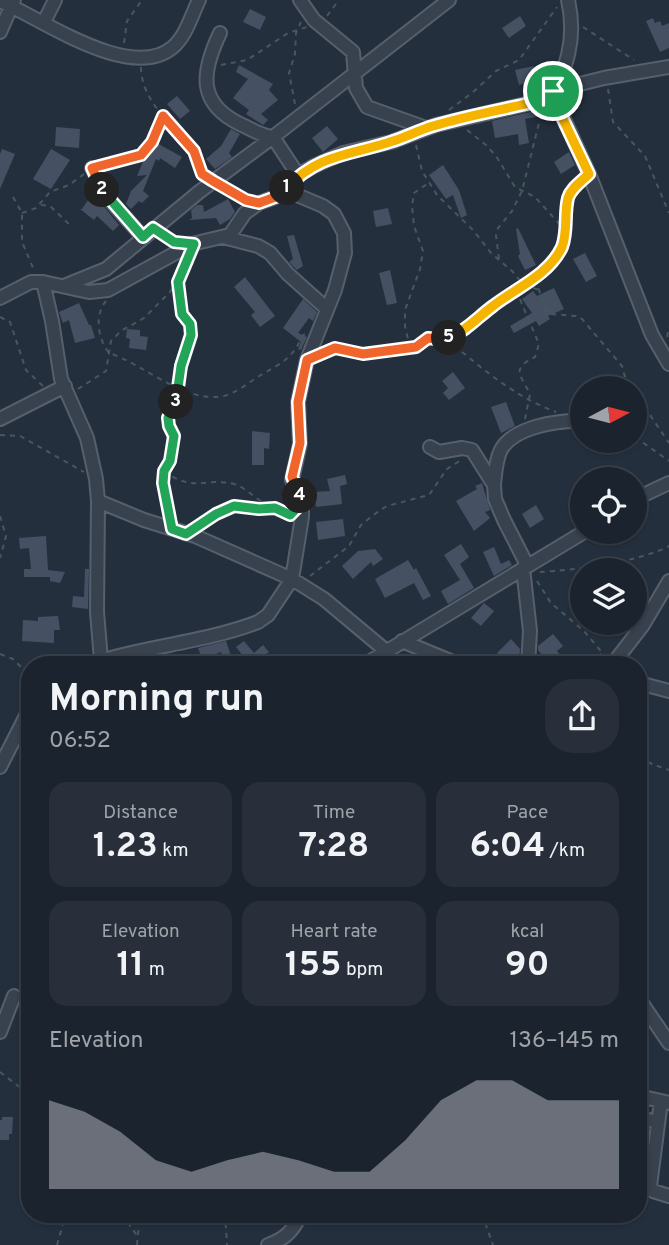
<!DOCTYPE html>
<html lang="en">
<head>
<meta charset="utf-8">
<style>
	body { margin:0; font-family:Overpass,sans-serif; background:#282f3a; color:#f1f3f6; height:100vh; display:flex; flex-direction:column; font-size:26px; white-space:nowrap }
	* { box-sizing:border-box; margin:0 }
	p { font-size:23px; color:#a0a4aa }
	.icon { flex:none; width:38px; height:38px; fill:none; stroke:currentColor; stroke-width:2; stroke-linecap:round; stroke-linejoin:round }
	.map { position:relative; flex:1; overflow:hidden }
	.drawer { position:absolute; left:21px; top:656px; width:626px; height:567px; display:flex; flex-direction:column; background:#1b232e; border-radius:28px; box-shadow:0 2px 5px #0004,0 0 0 2px #39404a }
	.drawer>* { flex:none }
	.needle { width:46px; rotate:83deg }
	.fabs { position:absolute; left:570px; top:376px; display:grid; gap:14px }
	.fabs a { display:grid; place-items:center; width:77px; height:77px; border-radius:50%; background:#1b232e; box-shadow:0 2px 5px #0004,0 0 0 2px #39404a; font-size:35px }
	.pin { position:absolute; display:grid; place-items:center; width:60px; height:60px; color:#fff; margin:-30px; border:4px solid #fff; border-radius:50%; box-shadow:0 2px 7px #0007 }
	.km { position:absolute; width:35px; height:35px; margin:-18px; border-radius:50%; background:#222; color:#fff; font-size:19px; line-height:35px; text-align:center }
	.round { display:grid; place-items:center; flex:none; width:74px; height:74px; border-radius:28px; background:#282f3a }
	.summary { display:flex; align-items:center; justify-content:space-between; height:119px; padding:0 28px }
	h1 { font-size:38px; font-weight:700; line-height:52px }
	.stats { display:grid; grid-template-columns:repeat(3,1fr); gap:10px; height:119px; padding:7px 28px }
	.stats div { display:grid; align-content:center; border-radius:18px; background:#282f3a; text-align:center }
	.stats b { font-size:35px; font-weight:700 }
	.stats small { font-size:19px; font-weight:400 }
	.stats p { font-size:19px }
	.chart { height:196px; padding:14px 28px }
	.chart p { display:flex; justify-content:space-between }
	.chart svg { width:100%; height:126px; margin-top:7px; fill:#8c9099; opacity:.7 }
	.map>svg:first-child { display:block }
	.building { fill:#455162 }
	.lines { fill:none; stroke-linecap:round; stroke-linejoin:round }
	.minor-casing { stroke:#565f6c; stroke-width:16 }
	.path { stroke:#44595c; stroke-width:2; stroke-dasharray:5 5; stroke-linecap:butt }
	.minor { stroke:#38414e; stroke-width:12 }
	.split-1-casing { stroke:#fff; stroke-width:14 }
	.split-2-casing { stroke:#fff; stroke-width:14 }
	.split-3-casing { stroke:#fff; stroke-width:14 }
	.split-4-casing { stroke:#fff; stroke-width:14 }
	.split-5-casing { stroke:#fff; stroke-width:14 }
	.split-6-casing { stroke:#fff; stroke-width:14 }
	.split-1 { stroke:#f5b400; stroke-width:9 }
	.split-2 { stroke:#f0652b; stroke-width:9 }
	.split-3 { stroke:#22a559; stroke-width:9 }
	.split-4 { stroke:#22a559; stroke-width:9 }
	.split-5 { stroke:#f0652b; stroke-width:9 }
	.split-6 { stroke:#f5b400; stroke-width:9 }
</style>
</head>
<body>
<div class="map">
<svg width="669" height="1245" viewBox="0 0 669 1245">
	<rect width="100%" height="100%" fill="#242f3e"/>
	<!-- building -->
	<path class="building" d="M250,9L266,17L260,30L243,22Z
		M520,16L526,26L509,38L502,28Z
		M653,18L655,23L660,21L662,26L669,23V48L660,52L646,21Z
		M239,65L273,84L269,90L278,100L261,114L268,120L263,125L246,114L249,110L233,98L248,79L236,72Z
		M534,66L538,80L519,85L515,70Z
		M177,96L190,111L180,119L167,104Z
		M539,110L541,116L525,119L529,143L519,145L518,134L495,138L492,121Z
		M327,126L338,139L323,152L312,138Z
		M56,127L80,129L79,148L55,146Z
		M231,129L240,134L229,153L232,157L215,169L206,159L221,146Z
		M155,142L182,157L175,168L160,158L159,161L156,159L143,191L149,196L142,203L139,201L131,209L126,204L131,191L147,175L137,176L142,164Z
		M2,149L15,154L0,189V154Z
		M51,149L70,160L51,189L33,179Z
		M569,152L575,165L561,174L554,162Z
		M443,165L459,190L467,215L461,218L453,195L446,199L429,175Z
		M91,196L100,202L119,225L113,231L97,216L94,220L80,209H82Z
		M228,199L235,212L230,219L220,225L216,218L189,220L192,218L191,210L197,205H203L204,212Z
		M388,208L392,224L376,227L373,211Z
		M518,228L536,265L525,270L518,256L520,254L516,229Z
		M294,235L303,266L297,270L289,262L293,259L287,236Z
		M585,253L597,276L586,282L573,259Z
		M390,270L397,303L387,305L379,273Z
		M245,277L275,316L260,327L251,315L255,312L234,287Z
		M554,288L564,309L548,316L550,319L539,326L536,321L514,333L510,326L532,313L522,299L533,291L537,296Z
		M303,299L317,312L313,321L309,318L298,333L307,337L301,350L298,349L301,342L283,328Z
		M79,303L89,325H91L95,338L75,343L69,320L63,323L59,312Z
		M127,329L140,330V336L148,337L146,350L129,348L130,339L126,338Z
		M453,372L465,388L449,400L443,393L448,388L442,381Z
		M506,402L515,426L501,433L491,407Z
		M252,431L270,433L269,449L264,448V465H252Z
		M345,475L347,484L340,486L342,504L316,507L314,492L330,491L327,479Z
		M482,483L490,510L485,512L490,518L474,531L456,501L477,489L475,486Z
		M536,505L544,519L530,528L522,514Z
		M343,519L345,536L318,540L316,522Z
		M46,536L48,570L65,572L60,583L50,581V577H24V569H31L29,548L20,549L19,538Z
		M461,544L469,557L460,564L474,588L448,604L441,591L460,580L444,555Z
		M494,547L501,564L509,560L512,565L494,576L483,552Z
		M375,549L383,559L373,566L371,562L353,579L342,566L358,551Z
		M408,560L414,570L416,568L431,596L423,600L414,583L385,598L375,579Z
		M85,569H89L88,609L72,607L73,596L84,597Z
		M484,603L494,611L481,626L471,618Z
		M58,616L60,630H54V643L22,641L23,620L38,621V617Z
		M553,634L563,646L557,651L569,665H550L538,650V646Z
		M511,639L520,649L519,661L516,665H509L497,653Z
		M226,641L233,662L225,665L221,652L202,659L198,648Z
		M244,641L254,653L263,645L269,652L250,665L236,647Z
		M2,1117H13L12,1134H9V1140H0V1120H2Z"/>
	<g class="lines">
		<!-- minor casing -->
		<g class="minor-casing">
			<path id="minor" d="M300,0L314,20L353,52L356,88L367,107L426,128
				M0,1C42,19 131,83 173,47C186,36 192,14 199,0
				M44,22L55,0
				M0,32L14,0
				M220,33C201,73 197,104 242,125C253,130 262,136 273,137L298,175
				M560,89L604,78L669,67
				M565,89L563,117L589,174L652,335L669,364
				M92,168L107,197L143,237
				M223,237L258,246L270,253L288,274L327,309
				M43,282L52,321L61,379L87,438L96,479L98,501L97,612L101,660
				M64,286L106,269L199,192L273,137L449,0
				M0,298L31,282H43L89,292L108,290L192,244L230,235L245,213L259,203L278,196L298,175L314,166L343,153L391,142L436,125L543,100C569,75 576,35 568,0
				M0,419L65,386
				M430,447L439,452L462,448L472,450L494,485L495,499L504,520L527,565
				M494,485C495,474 496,458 502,448C516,427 555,421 578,421
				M635,499L669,483
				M98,501L144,520L195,536L292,579L324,599L385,650L388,665
				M523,568L530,631L528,665
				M402,641L460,665
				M87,665C143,646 203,643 258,622L268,615L292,579L302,517V503L292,480L300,444L298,402L307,360L335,290L345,253L344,233L334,214L323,206L285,190
				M364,665L584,532
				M612,665L643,625L669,581
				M639,683L669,691
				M0,767L30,708
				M639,999L669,1043
				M0,1032L14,996
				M639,1096L669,1103
				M661,1101L650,1186L653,1191L669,1196
				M639,1118L658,1122
				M268,1245C285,1239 293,1231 301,1214"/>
		</g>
		<!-- path -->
		<path class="path" d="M327,16L339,0
			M583,27L634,60
			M124,43L127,21L142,0
			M221,65L247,60L288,33L307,27
			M141,67C141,100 172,125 192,149C198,156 198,166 203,174
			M608,89L613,122L645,156L669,213
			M295,104L289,73L295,54L296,33L301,22
			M449,110L472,93L496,71L519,60L557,7
			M467,130L486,145L496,156L515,187L535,197L564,229
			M416,145L422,171L437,195L473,230L491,253L512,271L523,284L539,290
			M101,165C145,151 143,162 163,117
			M225,188L245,199
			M13,197L22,213V242L34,270
			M41,205L50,206L70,225
			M22,213L36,208L50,192L69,185L84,174
			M163,235L173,241
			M499,259L496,235L498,228L512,211L522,191L542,111
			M535,279L547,312L550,314L576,316L582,319L622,366L628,388
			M516,290L539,344L535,357C510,369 521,375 530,394L525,419
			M106,301C94,315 98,339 109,353C143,364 186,404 224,396C238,392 249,382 261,375C283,362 292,359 303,335L307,334
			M0,317L10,322L26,370L43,386
			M667,337L669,327
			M444,340L460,333L552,262L564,240L568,199L573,190L581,182
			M410,348L405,326V310L420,269L423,251L414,226L412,206L414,193L427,184
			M321,353L335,348L364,354L405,349L416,347L428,338H436L450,342C484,370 515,397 556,412
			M78,389L106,371L111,341L121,331L144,318L170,292L178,279
			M635,402L650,415L669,443
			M0,435L20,436L84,472
			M635,437L669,461
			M164,471C193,493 206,477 234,484C245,487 253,497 263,502C271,507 280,509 287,515L292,514
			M169,515L164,490L163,475L170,461L174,436L169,426L168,418L176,404L182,366L191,335L189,324L182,314L177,289L186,261
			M0,516L6,536L0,558
			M198,526C208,519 220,508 233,506C246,504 260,509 274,508
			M540,572C575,570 639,562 669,546
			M310,576L349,546L361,525L380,510L387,506L429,495L447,469L461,460
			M537,581L551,603L584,631L605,656
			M0,654L13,659L30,676
			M541,663L577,660L601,654
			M639,757L652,764L669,770
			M0,1072L30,1095
			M122,1214L138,1237
			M221,1214L226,1227L227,1245
			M482,1214L493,1245
			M57,1245L66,1214
			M137,1245L140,1214"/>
		<!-- minor -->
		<use href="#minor" class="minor"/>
	</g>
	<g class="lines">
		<!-- split-1 casing -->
		<g class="split-1-casing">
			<path id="split-1" d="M287,188C317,154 352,155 393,141C406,137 419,130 433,126C469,115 507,109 543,100L553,91"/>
		</g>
		<!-- split-2 casing -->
		<g class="split-2-casing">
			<path id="split-2" d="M102,190L92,168L141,155L152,142L163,116L194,151L202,174L213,181L246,200L259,203L278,196L287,188"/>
		</g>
		<!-- split-3 casing -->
		<g class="split-3-casing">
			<path id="split-3" d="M102,190L143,237L153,228L174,242L194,244L178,282L182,314L190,324L191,335L181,366L176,402"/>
		</g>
		<!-- split-4 casing -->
		<g class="split-4-casing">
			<path id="split-4" d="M176,402L168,418L169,426L174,436L170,461L164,471L163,483L172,529L186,534L216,514L234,506L259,509L275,508L290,515L302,503L300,496"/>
		</g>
		<!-- split-5 casing -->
		<g class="split-5-casing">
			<path id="split-5" d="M300,496L292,477L300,443L298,402L307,360L335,348L363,354L416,347L428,338L444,340L449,338"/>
		</g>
		<!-- split-6 casing -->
		<g class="split-6-casing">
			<path id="split-6" d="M449,338C466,331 478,317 493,306C516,288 549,275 562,247C568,231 564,214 568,198C571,188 582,181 589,174L562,117L565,89L553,91"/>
		</g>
		<!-- split-1 -->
		<use href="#split-1" class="split-1"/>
		<!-- split-2 -->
		<use href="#split-2" class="split-2"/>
		<!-- split-3 -->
		<use href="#split-3" class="split-3"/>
		<!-- split-4 -->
		<use href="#split-4" class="split-4"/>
		<!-- split-5 -->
		<use href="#split-5" class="split-5"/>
		<!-- split-6 -->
		<use href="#split-6" class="split-6"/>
	</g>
</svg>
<div class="fabs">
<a><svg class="needle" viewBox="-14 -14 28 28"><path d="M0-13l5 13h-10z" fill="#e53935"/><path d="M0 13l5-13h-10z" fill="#a0a4aa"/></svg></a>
<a><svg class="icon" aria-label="locate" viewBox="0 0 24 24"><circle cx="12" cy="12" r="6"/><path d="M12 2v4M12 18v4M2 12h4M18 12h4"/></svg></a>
<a><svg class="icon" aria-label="layers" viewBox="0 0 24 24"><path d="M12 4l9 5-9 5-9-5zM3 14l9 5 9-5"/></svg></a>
</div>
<div class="pin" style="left:553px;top:91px;background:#1e9e55"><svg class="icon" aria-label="arrive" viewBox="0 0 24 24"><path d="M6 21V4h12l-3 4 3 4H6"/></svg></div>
<b class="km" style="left:287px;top:188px">1</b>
<b class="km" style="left:102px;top:190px">2</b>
<b class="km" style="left:176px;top:402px">3</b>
<b class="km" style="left:300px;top:496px">4</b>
<b class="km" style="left:449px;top:338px">5</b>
<section class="drawer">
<div class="summary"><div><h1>Morning run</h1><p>06:52</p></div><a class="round"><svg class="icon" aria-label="share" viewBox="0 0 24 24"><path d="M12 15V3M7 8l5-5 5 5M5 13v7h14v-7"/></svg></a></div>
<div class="stats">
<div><p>Distance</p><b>1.23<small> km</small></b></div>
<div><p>Time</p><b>7:28</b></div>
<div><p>Pace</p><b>6:04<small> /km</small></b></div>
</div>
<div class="stats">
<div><p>Elevation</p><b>11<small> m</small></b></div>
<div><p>Heart rate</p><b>155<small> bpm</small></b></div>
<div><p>kcal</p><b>90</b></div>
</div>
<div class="chart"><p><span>Elevation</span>136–145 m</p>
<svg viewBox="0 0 160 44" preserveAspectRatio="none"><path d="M0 44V13L10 17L20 24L30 34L40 38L50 34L60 31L70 34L80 38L90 38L100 27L110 13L120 6L130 6L140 13L150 13L160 13V44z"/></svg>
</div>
</section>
</div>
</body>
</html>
